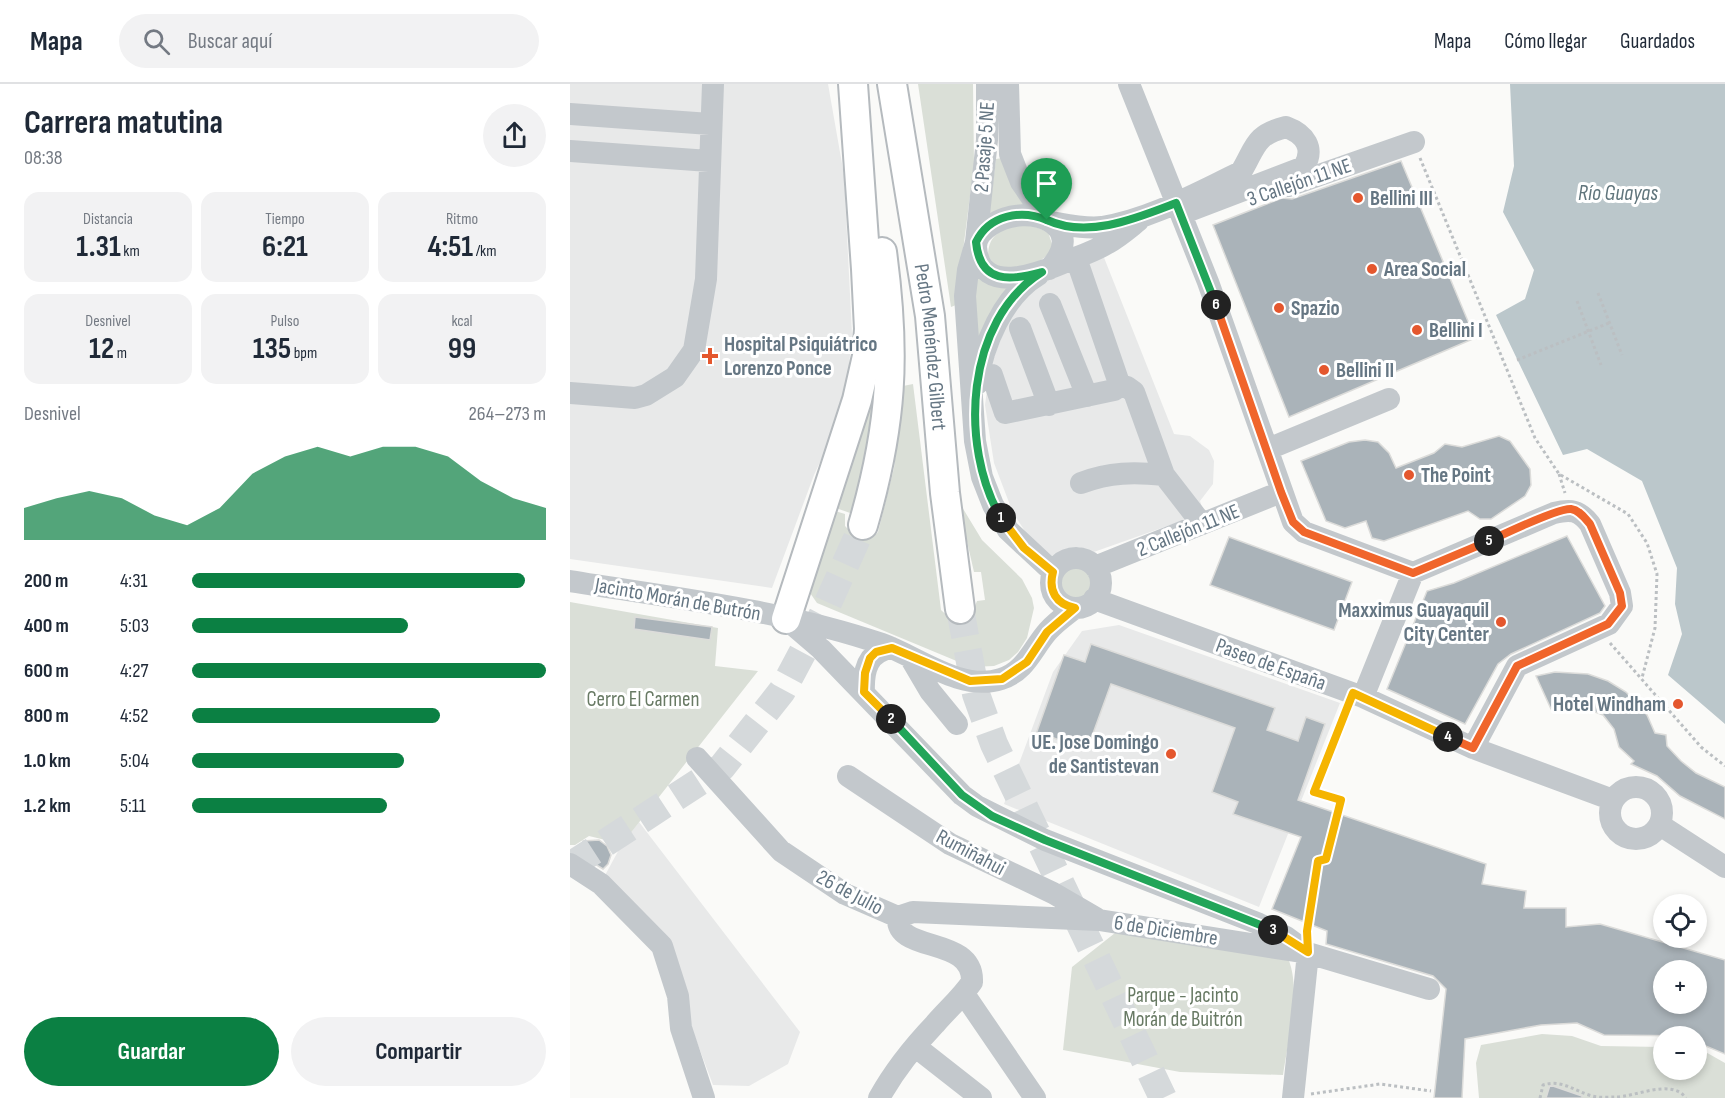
<!DOCTYPE html>
<html lang="es">
<head>
<meta charset="utf-8">
<style>
	body { margin:0; font-family:"Sofia Sans Condensed",sans-serif; background:#f2f2f3; color:#1f2937; height:100vh; display:flex; flex-direction:column; font-size:22px; white-space:nowrap }
	* { box-sizing:border-box; margin:0 }
	p { font-size:20px; color:#747a83 }
	.icon { flex:none; width:33px; height:33px; fill:none; stroke:currentColor; stroke-width:2; stroke-linecap:round; stroke-linejoin:round }
	.map { position:relative; flex:1; overflow:hidden }
	.side { display:flex; flex-direction:column; background:#fff; width:570px }
	.side>* { flex:none }
	.buttons { position:absolute; left:1083px; top:810px; display:grid; gap:12px }
	.buttons a { display:grid; place-items:center; width:54px; height:54px; border-radius:50%; background:#fff; box-shadow:0 3px 9px #0003; font-size:30px }
	.pin { position:absolute; display:grid; place-items:center; width:51px; height:51px; color:#fff; margin:-62px -26px; border-radius:50% 50% 50% 0; rotate:-45deg; box-shadow:0 0 6px #0007 }
	.pin .icon { rotate:45deg }
	.km { position:absolute; width:30px; height:30px; margin:-15px; border-radius:50%; background:#222; color:#fff; font-size:16px; line-height:30px; text-align:center }
	.round { display:grid; place-items:center; flex:none; width:63px; height:63px; border-radius:32px; background:#f2f2f3 }
	.head { display:flex; align-items:center; justify-content:space-between; height:102px; padding:0 24px }
	h1 { font-size:33px; font-weight:700; line-height:45px }
	.metrics { display:grid; grid-template-columns:repeat(3,1fr); gap:9px; height:102px; padding:6px 24px }
	.metrics div { display:grid; align-content:center; border-radius:15px; background:#f2f2f3; text-align:center }
	.metrics b { font-size:30px; font-weight:700 }
	.metrics small { font-size:16px; font-weight:400 }
	.metrics p { font-size:16px }
	.chart { height:168px; padding:12px 24px }
	.chart p { display:flex; justify-content:space-between }
	.chart svg { width:100%; height:108px; margin-top:6px; fill:#0b8043; opacity:.7 }
	.cta { display:flex; gap:12px; margin-top:auto; padding:12px 24px }
	.cta a { flex:1; height:69px; border-radius:36px; background:#0b8043; color:#fff; font-size:24px; font-weight:700; line-height:69px; text-align:center }
	.cta a+a { background:#f2f2f3; color:#1f2937 }
	ul { padding:0 24px; list-style:none; font-size:20px }
	li { display:grid; grid-template-columns:96px 72px 1fr; align-items:center; height:45px }
	li i { height:15px; border-radius:8px; background:#0b8043 }
	header { display:flex; align-items:center; gap:36px; box-sizing:border-box; height:84px; padding:0 30px; background:#fff; border-bottom:2px solid #e0e1e3 }
	header strong { font-size:28px }
	nav { display:flex; gap:33px; margin-inline-start:auto; font-size:21px }
	.search { width:420px; height:54px; background:#f2f2f3; display:flex; align-items:center; gap:15px; box-sizing:border-box; padding:0 21px; border-radius:33px; color:#747a83; font-size:22px }
	main { display:flex; flex:1; min-height:0 }
	.map>svg:first-child { display:block }
	.built { fill:#e8e9e9 }
	.green { fill:#dadfd7 }
	.water { fill:#bbc7cb }
	.building { fill:#aab3b9; stroke:#dcdcda; stroke-width:1.5; fill-rule:evenodd }
	.lines { fill:none; stroke-linecap:round; stroke-linejoin:round }
	.major-tunnel { stroke:#d5d9db; stroke-width:28; stroke-dasharray:28 14; stroke-linecap:butt }
	.major-casing { stroke:#b5babe; stroke-width:32 }
	.path { stroke:#bbbfc2; stroke-width:3; stroke-dasharray:3 3; stroke-linecap:butt }
	.minor { stroke:#c3c8cc; stroke-width:22 }
	.major { stroke:#fff; stroke-width:28 }
	.split-1-casing { stroke:#fff; stroke-width:12 }
	.split-2-casing { stroke:#fff; stroke-width:12 }
	.split-3-casing { stroke:#fff; stroke-width:12 }
	.split-4-casing { stroke:#fff; stroke-width:12 }
	.split-5-casing { stroke:#fff; stroke-width:12 }
	.split-6-casing { stroke:#fff; stroke-width:12 }
	.split-7-casing { stroke:#fff; stroke-width:12 }
	.split-1 { stroke:#22a559; stroke-width:8 }
	.split-2 { stroke:#f5b400; stroke-width:8 }
	.split-3 { stroke:#22a559; stroke-width:8 }
	.split-4 { stroke:#f5b400; stroke-width:8 }
	.split-5 { stroke:#f0652b; stroke-width:8 }
	.split-6 { stroke:#f0652b; stroke-width:8 }
	.split-7 { stroke:#22a559; stroke-width:8 }
	.poi-dot { fill:#e4572e; stroke:#fff; stroke-width:2 }
	.labels { text-anchor:middle; stroke-width:6; stroke-linejoin:round; paint-order:stroke }
	.street-label { font-size:21px; fill:#657683; stroke:#fff }
	.poi-label { font-size:21px; font-weight:bold; fill:#657683; stroke:#fff; text-anchor:start }
	.park-label { font-size:21px; fill:#687a64; stroke:#fff }
	.water-label { font-size:22px; font-style:italic; fill:#60757c; stroke:#fff }
</style>
</head>
<body>
<header>
<strong>Mapa</strong>
<div class="search"><svg class="icon" aria-label="search" viewBox="0 0 24 24"><circle cx="10" cy="10" r="6"/><path d="M15 15l6 6"/></svg>Buscar aquí</div>
<nav><a>Mapa</a><a>Cómo llegar</a><a>Guardados</a></nav>
</header>
<main>
<section class="side">
<div class="head"><div><h1>Carrera matutina</h1><p>08:38</p></div><a class="round"><svg class="icon" aria-label="share" viewBox="0 0 24 24"><path d="M12 15V3M7 8l5-5 5 5M5 13v7h14v-7"/></svg></a></div>
<div class="metrics">
<div><p>Distancia</p><b>1.31<small> km</small></b></div>
<div><p>Tiempo</p><b>6:21</b></div>
<div><p>Ritmo</p><b>4:51<small> /km</small></b></div>
</div>
<div class="metrics">
<div><p>Desnivel</p><b>12<small> m</small></b></div>
<div><p>Pulso</p><b>135<small> bpm</small></b></div>
<div><p>kcal</p><b>99</b></div>
</div>
<div class="chart"><p><span>Desnivel</span>264–273 m</p>
<svg viewBox="0 0 160 44" preserveAspectRatio="none"><path d="M0 44V31L10 27L20 24L30 27L40 34L50 38L60 31L70 17L80 10L90 6L100 10L110 6L120 6L130 10L140 20L150 27L160 31V44z"/></svg>
</div>
<ul>
<li><b>200 m</b>4:31<i style="width:94%"></i></li>
<li><b>400 m</b>5:03<i style="width:61%"></i></li>
<li><b>600 m</b>4:27<i style="width:100%"></i></li>
<li><b>800 m</b>4:52<i style="width:70%"></i></li>
<li><b>1.0 km</b>5:04<i style="width:60%"></i></li>
<li><b>1.2 km</b>5:11<i style="width:55%"></i></li>
</ul>
<div class="cta"><a>Guardar</a><a>Compartir</a></div>
</section>
<div class="map">
<svg width="1155" height="1014" viewBox="0 0 1155 1014">
	<rect width="100%" height="100%" fill="#fafaf8"/>
	<!-- built -->
	<path class="built" d="M0,0H258L274,91L282,250L278,293L270,335L244,391L202,504L0,475Z
		M533,171L604,350L620,352L639,366L644,377L643,400L630,417L634,429L521,469L509,463L496,465L474,476L443,429L424,379L415,321L420,284L438,236L460,209L482,193Z
		M549,541L770,619L689,823L434,720L483,588L512,547Z
		M69,738L230,948L218,980L179,1002L143,1001L122,945L115,911L33,795L52,760Z"/>
	<!-- green -->
	<path class="green" d="M348,0H403L404,81L386,221L381,223Z
		M432,74L457,121L419,131L426,75Z
		M453,138L478,148L483,163C470,185 450,183 426,184L418,171C419,148 434,145 453,138Z
		M405,185L444,202L407,271Z
		M343,300L371,526L383,537L402,529L407,517L415,516L411,488H404L390,427L392,423L412,456L452,495L462,514L464,524L457,554L448,568L439,576L424,582L401,583L247,519L238,506L262,426L275,430V442L288,455L303,453L308,448L324,384L333,302Z
		M296,320H302C299,358 293,393 283,430L263,423Z
		M491 499a15 15 0 1 1 30 0a15 15 0 1 1-30 0Z
		M0,518L148,544L145,582L188,587L52,760L19,752L5,761H0Z
		M545,849L716,870C733,902 718,955 713,991L610,988L493,966L502,883Z
		M972,950L1002,952L1031,962L1093,963L1094,986H1126L1127,965L1132,966L1155,979V1014H909L906,979L911,961Z"/>
	<!-- water -->
	<path class="water" d="M940,0H1155V640L1098,591L1112,550L1105,520L1107,484L1072,397L1017,365L993,371L926,231L955,215L964,186L933,128L944,82Z"/>
	<!-- building -->
	<path class="building" d="M831,77L905,254L719,333L643,141L712,114L722,115Z
		M929,352L940,357L960,385L961,401L955,412L921,435H910L898,427L814,457L802,454L796,437L775,444L756,437L731,377L779,358L795,356L808,358L819,369L826,384L864,369L875,360L892,363Z
		M997,452L1035,522L1030,529L941,570L928,580L895,640L817,605L857,507L884,499Z
		M659,453L782,498L764,546L640,501Z
		M65,533L142,543L140,556L64,545Z
		M521,560L705,624L697,646L728,657L736,633L755,640L728,716L916,780L912,800L956,807L954,824H996V843L1030,840L1155,876V970L1126,958V952L1034,951L1007,939L971,941L895,955L892,1014H864L876,905L863,892L756,860L757,847L702,825L731,753L663,730L668,718L642,708L665,644L541,600L517,666L481,653L480,658L465,653L494,571L515,578ZM1094,886H1126V920H1094Z
		M985,588L1018,590L1038,597L1056,608L1077,631L1085,649L1096,651L1097,662L1111,677L1126,689L1155,703V735L1110,712L1087,692L1061,680L1064,677L1049,663L1044,645L1033,631L1007,621L981,625L966,592Z
		M29,756L37,762L41,771L38,780L33,785L9,770L13,757Z
		M980,1001L1012,1012V1014H976Z"/>
	<g class="lines">
		<!-- major-tunnel -->
		<path class="major-tunnel" d="M390,525L406,610L424,660L593,1014
			M0,782L152,683L212,607L253,530L293,441"/>
		<!-- major casing -->
		<g class="major-casing">
			<g id="major">
				<path id="s1" d="M322,0L360,232L375,409L390,525"/>
				<path d="M293,441C322,341 326,271 312,168"/>
				<path d="M216,535L287,316L297,272L299,245L296,185L283,0"/>
			</g>
		</g>
		<!-- path -->
		<path class="path" d="M850,74L965,354L989,390L1058,430L1077,459L1087,490L1085,544L1072,594
			M1028,209L1052,271
			M1007,217L1031,281
			M947,276L1039,239
			M989,390L995,409
			M1040,559L1131,663L1155,682
			M737,846L748,777L756,775L771,716L744,708L776,625
			M741,1010L810,1000L861,1007
			M970,1014L973,1001C992,995 1004,1007 1022,1012C1029,1014 1038,1013 1045,1013C1066,1013 1101,994 1116,1014"/>
		<!-- minor -->
		<path class="minor" d="M417,0V56L406,158L398,186L395,212L405,357L412,393L423,421L438,446L483,488
			M438,0L440,70L451,98L477,136
			M559,0L638,198L723,438L734,448L843,489
			M0,30L140,40
			M0,67L139,77
			M718,102L844,58
			M481,138C498,141 515,145 532,143C581,135 627,109 671,88C686,63 684,51 716,43C735,50 745,64 734,83L611,130
			M479,185C520,142 460,116 421,141C413,146 406,153 406,163C410,215 473,188 500,176C513,171 527,166 538,159C549,153 558,145 568,137
			M480,220L517,312
			M450,244L479,321
			M422,291L435,329L544,306L550,302L506,174
			M407,300C413,261 433,212 468,191
			M550,302L557,303L564,308L594,391L632,440
			M0,309L65,314L76,311L105,293L124,266L136,195L143,0
			M698,365L819,315
			M511,399C540,388 564,388 594,391
			M481 499a25 25 0 1 1 50 0a25 25 0 1 1-50 0Z
			M525,483L711,408
			M0,497C104,514 212,526 312,560C348,573 391,608 431,595C456,587 462,565 478,547C486,538 496,531 505,524
			M524,515L793,613L903,664L1043,716
			M216,535L251,565L392,711L407,722L475,756L687,839L716,853L738,869
			M340,573L360,607L387,640
			M294,608C293,586 298,567 322,564
			M793,613L843,489L984,429C1001,425 1009,426 1020,440L1050,509L1052,522L1039,540L947,582L903,664
			M127,674L211,767L275,810L328,833C325,870 404,851 402,898C391,914 377,926 365,940C344,962 324,987 309,1014
			M278,692L380,760L483,809L526,834
			M1040 729a26 26 0 1 1 52 0a26 26 0 1 1-52 0Z
			M1090,741L1155,783
			M0,780L31,800L92,862L108,912L111,944L134,1014
			M328,833L343,828L529,836L738,869L859,905
			M394,910L465,1014
			M346,963L411,1014
			M723,1014L738,869"/>
		<!-- major -->
		<use href="#major" class="major"/>
	</g>
	<g class="lines">
		<!-- split-1 casing -->
		<g class="split-1-casing">
			<path id="split-1" d="M431,434C389,362 395,236 472,188C440,197 410,200 406,158C419,131 451,125 477,136"/>
		</g>
		<!-- split-2 casing -->
		<g class="split-2-casing">
			<path id="split-2" d="M321,635L294,608L295,589L300,574L306,568L322,564L400,597L432,595L457,578L477,548L505,524C486,520 478,507 483,488L454,464L431,434"/>
		</g>
		<!-- split-3 casing -->
		<g class="split-3-casing">
			<path id="split-3" d="M321,635L392,711L422,732L475,756L703,846"/>
		</g>
		<!-- split-4 casing -->
		<g class="split-4-casing">
			<path id="split-4" d="M703,846L738,868L737,847L748,777L756,775L771,716L744,708L783,609L878,653"/>
		</g>
		<!-- split-5 casing -->
		<g class="split-5-casing">
			<path id="split-5" d="M878,653L903,664L947,582L1038,540L1052,522L1050,509L1020,440C1015,434 1009,426 1001,425C988,424 934,450 919,457"/>
		</g>
		<!-- split-6 casing -->
		<g class="split-6-casing">
			<path id="split-6" d="M646,221L711,408L723,438L734,448L843,489L919,457"/>
		</g>
		<!-- split-7 casing -->
		<g class="split-7-casing">
			<path id="split-7" d="M477,136C518,155 567,134 606,119L646,221"/>
		</g>
		<!-- split-1 -->
		<use href="#split-1" class="split-1"/>
		<!-- split-2 -->
		<use href="#split-2" class="split-2"/>
		<!-- split-3 -->
		<use href="#split-3" class="split-3"/>
		<!-- split-4 -->
		<use href="#split-4" class="split-4"/>
		<!-- split-5 -->
		<use href="#split-5" class="split-5"/>
		<!-- split-6 -->
		<use href="#split-6" class="split-6"/>
		<!-- split-7 -->
		<use href="#split-7" class="split-7"/>
	</g>
	<!-- markers -->
	<g class="poi-dot">
		<circle cx="788" cy="114" r="6"/>
		<circle cx="802" cy="185" r="6"/>
		<circle cx="709" cy="224" r="6"/>
		<circle cx="847" cy="246" r="6"/>
		<path d="M137 263h6v6h6v6h-6v6h-6v-6h-6v-6h6z"/>
		<circle cx="754" cy="286" r="6"/>
		<circle cx="839" cy="391" r="6"/>
		<circle cx="931" cy="538" r="6"/>
		<circle cx="1108" cy="620" r="6"/>
		<circle cx="601" cy="670" r="6"/>
	</g>
	<g class="labels">
		<!-- street labels -->
		<g class="street-label">
			<text transform="translate(414 63) rotate(-86)" y="7">2 Pasaje 5 NE</text>
			<text transform="translate(729 98) rotate(-19)" y="7">3 Callejón 11 NE</text>
			<text dy="7" stroke="none"><textPath href="#s1" startOffset="266">Pedro Menéndez Gilbert</textPath></text>
			<text transform="translate(618 446) rotate(-22)" y="7">2 Callejón 11 NE</text>
			<text transform="translate(108 515) rotate(10)" y="7">Jacinto Morán de Butrón</text>
			<text transform="translate(701 580) rotate(20)" y="7">Paseo de España</text>
			<text transform="translate(401 768) rotate(28)" y="7">Rumiñahui</text>
			<text transform="translate(280 808) rotate(28)" y="7">26 de Julio</text>
			<text transform="translate(596 846) rotate(9)" y="7">6 de Diciembre</text>
		</g>
		<!-- poi labels -->
		<g class="poi-label">
			<text x="800" y="121">Bellini III</text>
			<text x="814" y="192">Area Social</text>
			<text x="721" y="231">Spazio</text>
			<text x="859" y="253">Bellini I</text>
			<text x="154" y="267">Hospital Psiquiátrico<tspan x="154" dy="24">Lorenzo Ponce</tspan></text>
			<text x="766" y="293">Bellini II</text>
			<text x="851" y="398">The Point</text>
			<text x="919" y="533" text-anchor="end">Maxximus Guayaquil<tspan x="919" dy="24">City Center</tspan></text>
			<text x="1096" y="627" text-anchor="end">Hotel Windham</text>
			<text x="589" y="665" text-anchor="end">UE. Jose Domingo<tspan x="589" dy="24">de Santistevan</tspan></text>
		</g>
		<!-- park labels -->
		<g class="park-label">
			<text x="73" y="622">Cerro El Carmen</text>
			<text x="613" y="918">Parque - Jacinto<tspan x="613" dy="24">Morán de Buitrón</tspan></text>
		</g>
		<!-- water labels -->
		<g class="water-label">
			<text x="1048" y="116">Río Guayas</text>
		</g>
	</g>
</svg>
<div class="buttons">
<a><svg class="icon" aria-label="locate" viewBox="0 0 24 24"><circle cx="12" cy="12" r="6"/><path d="M12 2v4M12 18v4M2 12h4M18 12h4"/></svg></a>
<a>+</a>
<a>−</a>
</div>
<div class="pin" style="left:477px;top:136px;background:#1e9e55"><svg class="icon" aria-label="arrive" viewBox="0 0 24 24"><path d="M6 21V4h12l-3 4 3 4H6"/></svg></div>
<b class="km" style="left:431px;top:434px">1</b>
<b class="km" style="left:321px;top:635px">2</b>
<b class="km" style="left:703px;top:846px">3</b>
<b class="km" style="left:878px;top:653px">4</b>
<b class="km" style="left:919px;top:457px">5</b>
<b class="km" style="left:646px;top:221px">6</b>
</div>
</main>
</body>
</html>
